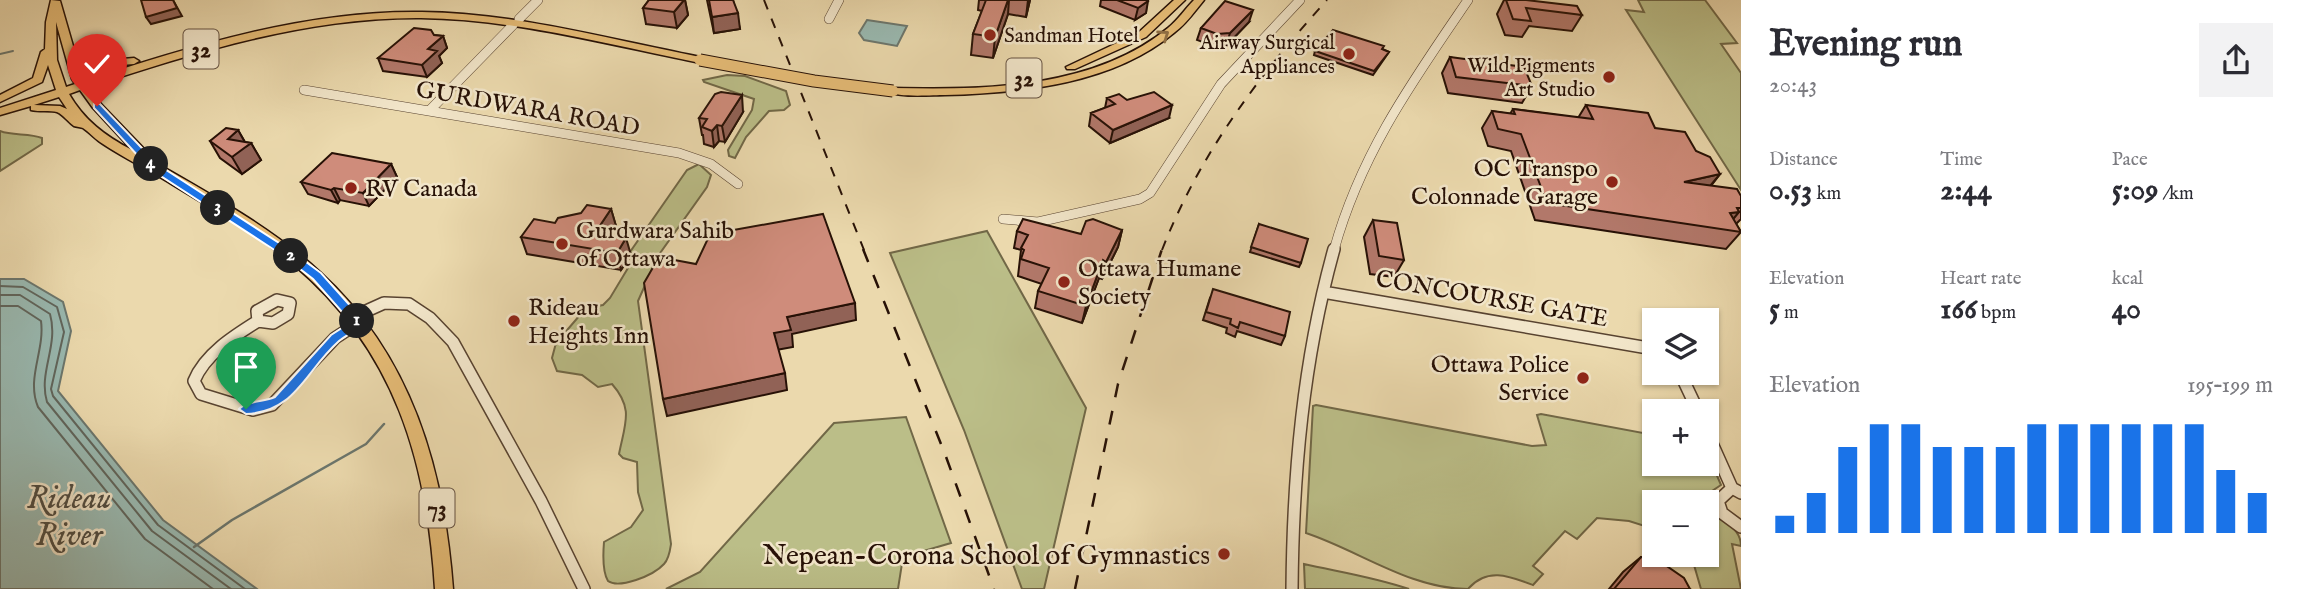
<!DOCTYPE html>
<html lang="en">
<head>
<meta charset="utf-8">
<style>
	body { margin:0; font-family:"IM FELL English",serif; background:#f2f2f3; color:#2b2b33; height:100vh; display:flex; flex-direction:column; font-size:26px; white-space:nowrap }
	* { box-sizing:border-box; margin:0 }
	p { font-size:23px; color:#7c7c81 }
	.icon { flex:none; width:38px; height:38px; fill:none; stroke:currentColor; stroke-width:2; stroke-linecap:round; stroke-linejoin:round }
	.map { position:relative; flex:1; overflow:hidden }
	.side { display:flex; flex-direction:column; background:#fff; width:560px }
	.side>* { flex:none }
	.controls { position:absolute; left:1642px; top:308px; display:grid; gap:14px }
	.controls a { display:grid; place-items:center; width:77px; height:77px; border-radius:0px; background:#fff; box-shadow:0 2px 5px #0004; font-size:35px }
	.pin { position:absolute; display:grid; place-items:center; width:60px; height:60px; color:#fff; margin:-72px -30px; border-radius:50% 50% 50% 0; rotate:-45deg; box-shadow:0 0 7px #0007 }
	.pin .icon { rotate:45deg }
	.km { position:absolute; width:35px; height:35px; margin:-18px; border-radius:50%; background:#222; color:#fff; font-size:19px; line-height:35px; text-align:center }
	.round { display:grid; place-items:center; flex:none; width:74px; height:74px; border-radius:0px; background:#f2f2f3 }
	.headline { display:flex; align-items:center; justify-content:space-between; height:119px; padding:0 28px }
	h1 { font-size:38px; font-weight:700; line-height:52px }
	.stats { display:grid; grid-template-columns:repeat(3,1fr); gap:10px; height:119px; padding:7px 28px }
	.stats div { display:grid; align-content:center }
	.stats b { font-size:30px; font-weight:700 }
	.stats small { font-size:19px; font-weight:400 }
	.stats p { font-size:19px }
	.chart { height:196px; padding:14px 28px }
	.chart p { display:flex; justify-content:space-between }
	.chart svg { width:100%; height:126px; margin-top:7px; stroke:#1a73e8; stroke-width:6 }
	main { display:flex; flex:1; min-height:0 }
	.map>svg:first-child { display:block }
	.green { fill:#bbbe88; stroke:#716847; stroke-width:2 }
	.water { fill:#99b9b1; stroke:#6b766d; stroke-width:2 }
	.lines { fill:none; stroke-linecap:round; stroke-linejoin:round }
	.shore { stroke:#60655c; stroke-width:2 }
	.stream-far1 { stroke:#6b766d; stroke-width:2 }
	.stream { stroke:#6b766d; stroke-width:2.5 }
	.minor-far1-casing { stroke:#584330; stroke-width:10 }
	.minor-casing { stroke:#584330; stroke-width:14 }
	.major-casing { stroke:#271106; stroke-width:3 }
	.minor-far1 { stroke:#f2e6ca; stroke-width:9 }
	.minor { stroke:#f2e6ca; stroke-width:11 }
	.major { fill:#e6bc76; fill-rule:evenodd }
	.rail-far1 { stroke:#271106; stroke-width:2; stroke-dasharray:10 10; stroke-linecap:butt }
	.rail { stroke:#271106; stroke-width:2.5; stroke-dasharray:14 14; stroke-linecap:butt }
	.major-bridge-casing { stroke:#271106; stroke-width:13; stroke-linecap:butt }
	.major-bridge { stroke:#e6bc76; stroke-width:11 }
	.wall { fill:#b2786a; stroke:#271106; stroke-width:2 }
	.shaded-wall { fill:#916256; stroke:#271106; stroke-width:2 }
	.building { fill:#cf8c7b; stroke:#271106; stroke-width:2 }
	.oneway { stroke:#906f44 }
	.route { fill:#1a73e8; stroke:#fff; stroke-width:2 }
	.poi-dot { fill:#8f2418; stroke:#f2e6ca; stroke-width:2.5 }
	.labels { text-anchor:middle; stroke-width:5; stroke-linejoin:round; paint-order:stroke }
	.far-poi-label { font-size:21px; fill:#271106; stroke:#f2e6ca; text-anchor:end }
	.shield { fill:#f2e6ca; stroke:#645141; stroke-width:2 }
	.shield-label { font-size:23px; font-weight:bold; fill:#271106 }
	.street-label { font-size:24px; fill:#271106; stroke:#f2e6ca }
	.poi-label { font-size:24px; fill:#271106; stroke:#f2e6ca; text-anchor:start }
	.near-poi-label { font-size:28px; fill:#271106; stroke:#f2e6ca; text-anchor:end }
	.near-water-label { font-size:32px; font-style:italic; fill:#4f4c42; stroke:#f2e6ca }
</style>
</head>
<body>
<main>
<div class="map">
<svg width="1741" height="589" viewBox="0 0 1741 589">
	<rect width="100%" height="100%" fill="#ebd9ad"/>
	<filter id="stains"><feTurbulence type="fractalNoise" baseFrequency=".00286" numOctaves="4"/><feColorMatrix values="0 0 0 0 .2 0 0 0 0 .09 0 0 0 0 .02 0 0 0 .5 -.17"/></filter>
	<radialGradient id="worn" r=".72"><stop offset=".6" stop-color="#630" stop-opacity="0"/><stop offset="1" stop-color="#630" stop-opacity=".3"/></radialGradient>
	<!-- green -->
	<path class="green" d="M1638,0H1705L1737,43L1721,44L1741,73V190L1626,10L1644,12Z
		M727,75L745,76L786,91L790,105L784,110L769,111L746,137L735,158L729,156L728,150L752,110L754,99L704,82L703,80Z
		M0,131C12,136 29,133 42,138V144L0,171Z
		M699,164L711,175L707,187L658,256L638,301L671,544C670,551 669,559 664,564C653,576 619,589 608,581C602,571 603,554 604,542L631,527L643,510L638,492L637,462L623,458L619,454C625,423 634,409 612,384L598,387L582,375L557,371L552,358L556,343L586,308L603,305L610,298L634,258L630,252L687,170Z
		M987,231L1086,408L1044,589H1022L964,430L890,253Z
		M1316,405L1532,446L1546,445L1537,415L1541,414L1654,435V464H1706V450L1721,485L1709,493C1710,519 1741,523 1741,546L1732,544L1741,589H1701L1694,565L1688,555H1706V502H1654V529L1629,521L1597,518L1577,539L1565,531L1533,566L1543,574L1533,585C1509,576 1487,567 1468,589C1410,589 1360,551 1306,533L1313,406Z
		M906,417L951,543L903,557L898,589H666L700,572L834,423Z
		M1304,564C1340,572 1374,577 1409,589H1305Z"/>
	<!-- water -->
	<path class="water" d="M867,20L907,26L897,46L864,40L859,33Z
		M0,279H24L63,302L71,331L58,391L163,520L257,589H0Z"/>
	<g class="lines">
		<!-- shore -->
		<path class="shore" d="M0,286L23,287L57,307L64,332L51,389L53,396L158,525L245,589
			M0,295H20L50,314C59,346 38,372 47,402L152,531L231,589
			M0,306H18L41,321C45,351 26,378 38,407L145,539L213,589"/>
		<!-- stream-far1 -->
		<path class="stream-far1" d="M0,54L13,51"/>
		<!-- stream -->
		<path class="stream" d="M194,547L232,520L366,444L384,424"/>
		<!-- minor-far1 casing -->
		<g class="minor-far1-casing">
			<path id="minor-far1" d="M519,19L538,0
				M829,19L839,0
				M304,90L679,153L711,164L738,184
				M430,110L513,25
				M1003,219L1038,222L1140,199L1150,193L1221,84L1300,0
				M1334,250C1361,153 1412,82 1468,0"/>
		</g>
		<!-- minor casing -->
		<g class="minor-casing">
			<path id="minor" d="M1323,292L1654,349
				M277,300L290,303L288,314L273,323L258,321L257,311Z
				M353,317L384,303L409,304L430,318L453,342L541,501L584,589
				M258,321C234,336 205,354 194,381L201,394L253,410L272,405L335,338L358,323
				M1680,373L1698,411
				M1706,430L1732,488L1741,493
				M1732,488L1718,501L1722,513L1741,527
				M1292,589C1293,474 1303,360 1334,249"/>
		</g>
		<!-- major casing -->
		<g class="major-casing">
			<path id="major" d="M51,0L60,1L73,46L87,62L134,58L139,61L134,64L84,68L78,65L84,81C193,46 306,10 422,12C515,13 609,39 700,57L705,60L700,63C609,45 515,19 421,18C306,17 197,52 89,87L101,104L150,155L151,160C208,193 271,227 320,272C412,356 444,469 453,589H435C427,460 395,350 293,264C256,233 214,210 173,185C150,170 123,158 100,142C94,138 89,132 83,128C81,127 77,127 74,126C68,122 64,115 57,112C50,110 39,112 31,110V106L0,115V108L56,90L48,65L42,82L0,102V95L33,78L41,52L45,49L46,22ZM56,22L72,79L75,84L66,87L57,60ZM80,90L93,108L132,150C105,136 84,120 69,94ZM59,97L67,109L60,106L34,105Z
				M1174,0H1185L1146,37L1075,69H1067L1066,67L1138,33Z
				M1194,0H1204C1195,11 1186,24 1175,32C1113,84 1023,93 945,95C932,95 897,98 887,91L893,88C985,90 1093,89 1168,28C1178,20 1185,9 1194,0Z"/>
		</g>
		<!-- minor-far1 -->
		<use href="#minor-far1" class="minor-far1"/>
		<!-- minor -->
		<use href="#minor" class="minor"/>
		<!-- major -->
		<use href="#major" class="major"/>
		<!-- rail-far1 -->
		<path class="rail-far1" d="M764,0L864,250
			M1162,250C1199,155 1259,75 1327,0"/>
		<!-- rail -->
		<path class="rail" d="M863,249L945,454L994,589
			M1075,589L1118,384L1162,249"/>
		<!-- major-bridge casing -->
		<g class="major-bridge-casing">
			<path id="major-bridge" d="M700,60L814,81L893,91"/>
		</g>
		<!-- major-bridge -->
		<use href="#major-bridge" class="major-bridge"/>
	</g>
	<!-- wall -->
	<path class="wall" d="M649,0H685L688,15L677,28L646,24L643,8Z
		M707,0H733L740,29L714,33Z
		M979,0H1030L1026,17L1008,14L993,58L971,55L973,34L982,11L978,10Z
		M1101,0H1147L1146,13L1135,20L1100,6Z
		M1504,0H1526L1582,15L1572,31L1529,26L1522,37L1505,35L1497,14Z
		M1249,22L1226,46H1214L1197,40L1201,28Z
		M434,35L443,36L447,48L439,56L442,63L427,77L383,71L378,58Z
		M1382,49L1389,52L1373,75L1314,55L1315,51Z
		M1450,57L1532,86L1522,103L1448,93L1442,73Z
		M1107,98L1127,100L1169,118L1110,143L1089,126L1091,113L1105,108Z
		M1586,105L1655,128L1696,151L1720,174L1711,186L1741,196V219L1736,224L1741,232L1726,249L1535,220L1511,151L1488,146L1482,128L1492,111L1510,114L1513,109L1578,118Z
		M743,112L725,142L719,141L714,147L704,144L703,135H702L699,118Z
		M238,130L245,142L251,143L261,160L242,174L220,158L210,141Z
		M391,164L397,177L369,206L340,200L338,203L308,194L301,182Z
		M611,209L616,226L610,235L631,255L621,270L527,254L521,237L555,223Z
		M1373,220L1404,260L1394,277L1370,274L1364,237Z
		M1259,224L1301,263L1299,267L1250,252Z
		M1122,230L1118,247L1102,279L1099,278L1082,323L1035,308L1038,291L1042,284L1018,276L1021,250L1014,248L1017,231L1081,234Z
		M1210,298L1285,336L1281,345L1237,331L1235,337L1226,333L1227,328L1203,320Z
		M1641,557L1690,589H1609L1623,572Z"/>
	<!-- shaded-wall -->
	<path class="shaded-wall" d="M173,0L182,16L151,24L146,17Z
		M684,0H685L688,15L677,28L674,12Z
		M1008,0H1009L1008,14L993,58L995,37Z
		M1028,0H1030L1026,17Z
		M1148,1L1146,13L1135,20L1138,8Z
		M1253,10L1249,22L1226,46L1230,33Z
		M738,13L740,29L714,33L712,17Z
		M443,36L447,48L439,56L442,63L427,77L422,65L428,49Z
		M742,95L743,112L725,142L722,126Z
		M1172,105L1169,118L1110,143L1113,130Z
		M717,125L719,141L714,147L712,131Z
		M238,130L247,146L251,143L261,160L242,174L232,157L228,139Z
		M391,164L397,177L369,206L363,193Z
		M1720,174L1706,191L1684,182Z
		M334,188L340,200L338,203L331,190Z
		M611,209L616,226L600,250L595,233Z
		M1739,212L1725,229L1730,213Z
		M1122,230L1118,247L1102,279L1106,262Z
		M626,238L631,255L621,270L617,253Z
		M1103,260L1099,278L1082,323L1086,306Z
		M855,303L856,320L792,334L793,347L776,350L774,333L787,317Z
		M785,373L787,390L667,416L663,399Z"/>
	<!-- building -->
	<path class="building" d="M141,0H173L177,8L146,17Z
		M649,0H684L674,12L643,8Z
		M709,0H733L738,13L712,17Z
		M986,0H1008L995,37L973,34Z
		M1117,0H1147L1148,1L1138,8Z
		M1506,0H1526L1577,6L1582,15L1526,8L1531,21L1513,19Z
		M1225,1L1253,10L1230,33L1217,34L1201,28Z
		M414,28L431,30L434,35L443,36L428,49L437,51L422,65L378,58Z
		M1333,30L1384,46L1382,49L1389,52L1374,71L1315,51Z
		M1450,57L1524,67L1532,86L1456,77Z
		M721,92L742,95L722,126L717,125L712,131L702,127L707,119L699,118L715,94Z
		M1154,92L1172,105L1113,130L1091,113L1115,104L1107,98L1119,94L1127,100Z
		M1586,105L1648,113L1655,128L1685,132L1696,151L1710,157L1720,174L1684,182L1737,189L1741,196V208H1737L1739,212L1730,213L1741,232L1547,203L1521,134L1498,129L1492,111L1515,114L1513,109L1593,119Z
		M226,128L238,130L228,139L251,143L232,157L210,141Z
		M332,153L391,164L363,193L334,188L331,190L301,182Z
		M587,205L611,209L595,233L626,238L617,253L521,237L534,219L555,223L558,218L581,213Z
		M823,214L855,303L787,317L791,330L774,333L785,373L663,399L644,283L659,257L696,264L712,230L728,231Z
		M1023,219L1081,234L1086,221L1093,219L1122,230L1106,262L1103,260L1086,306L1038,291L1049,268L1021,259L1024,250L1021,248L1028,235L1017,231Z
		M1373,220L1397,223L1404,260L1379,256Z
		M1259,224L1308,239L1301,263L1251,247Z
		M1213,289L1290,312L1285,336L1240,322L1238,328L1230,324L1231,319L1206,312Z
		M1641,557L1655,558L1684,578L1690,589H1614Z"/>
	<!-- one-way arrows -->
	<defs><path id="oneway-chevron" d="M-2-3.5L2.5 0L-2 3.5" fill="none" stroke-width="1.6" stroke-linecap="round" stroke-linejoin="round" transform="scale(1.75)"/></defs>
	<use class="oneway" href="#oneway-chevron" transform="translate(1164 35) rotate(-35)"/>
	<!-- route -->
	<path class="route" d="M94,104H100L157,164L290,250L321,273L363,320V326C355,331 346,335 339,341C305,371 296,412 246,414L239,409C246,401 264,402 275,397L331,335L351,322L313,279L282,255L150,169L94,108Z"/>
	<!-- markers -->
	<g class="poi-dot">
		<circle cx="990" cy="35" r="7"/>
		<circle cx="1349" cy="54" r="7"/>
		<circle cx="1609" cy="77" r="7"/>
		<circle cx="1612" cy="182" r="7"/>
		<circle cx="351" cy="188" r="7"/>
		<circle cx="562" cy="244" r="7"/>
		<circle cx="1064" cy="282" r="7"/>
		<circle cx="514" cy="321" r="7"/>
		<circle cx="1583" cy="378" r="7"/>
		<circle cx="1224" cy="554" r="7"/>
	</g>
	<g class="labels">
		<!-- far-poi labels -->
		<g class="far-poi-label">
			<text x="1004" y="42" text-anchor="start">Sandman Hotel</text>
			<text x="1335" y="49">Airway Surgical<tspan x="1335" dy="24">Appliances</tspan></text>
			<text x="1595" y="72">Wild Pigments<tspan x="1595" dy="24">Art Studio</tspan></text>
		</g>
		<!-- shield labels -->
		<g class="shield">
			<rect x="183.5" y="29.5" width="35" height="39" rx="5"/>
			<rect x="1006.5" y="58.5" width="35" height="39" rx="5"/>
			<rect x="419.5" y="488.5" width="35" height="39" rx="5"/>
		</g>
		<g class="shield-label">
			<text x="201" y="57">32</text>
			<text x="1024" y="86">32</text>
			<text x="437" y="516">73</text>
		</g>
		<!-- street labels -->
		<g class="street-label">
			<text transform="translate(528 108) rotate(10)" y="8">GURDWARA ROAD</text>
			<text transform="translate(1492 298) rotate(10)" y="8">CONCOURSE GATE</text>
		</g>
		<!-- poi labels -->
		<g class="poi-label">
			<text x="1598" y="176" text-anchor="end">OC Transpo<tspan x="1598" dy="28">Colonnade Garage</tspan></text>
			<text x="365" y="196">RV Canada</text>
			<text x="576" y="238">Gurdwara Sahib<tspan x="576" dy="28">of Ottawa</tspan></text>
			<text x="1078" y="276">Ottawa Humane<tspan x="1078" dy="28">Society</tspan></text>
			<text x="528" y="315">Rideau<tspan x="528" dy="28">Heights Inn</tspan></text>
			<text x="1569" y="372" text-anchor="end">Ottawa Police<tspan x="1569" dy="28">Service</tspan></text>
		</g>
		<!-- near-poi labels -->
		<g class="near-poi-label">
			<text x="1210" y="564">Nepean-Corona School of Gymnastics</text>
		</g>
		<!-- near-water labels -->
		<g class="near-water-label">
			<text x="69" y="508">Rideau<tspan x="69" dy="37">River</tspan></text>
		</g>
	</g>
	<rect width="100%" height="100%" filter="url(#stains)"/>
	<rect width="100%" height="100%" fill="url(#worn)"/>
</svg>
<div class="controls">
<a><svg class="icon" aria-label="layers" viewBox="0 0 24 24"><path d="M12 4l9 5-9 5-9-5zM3 14l9 5 9-5"/></svg></a>
<a>+</a>
<a>−</a>
</div>
<div class="pin" style="left:246px;top:409px;background:#1e9e55"><svg class="icon" aria-label="arrive" viewBox="0 0 24 24"><path d="M6 21V4h12l-3 4 3 4H6"/></svg></div>
<div class="pin" style="left:97px;top:106px;background:#d93025"><svg class="icon" aria-label="check" viewBox="0 0 24 24"><path d="M5 12l5 5 9-10"/></svg></div>
<b class="km" style="left:357px;top:321px">1</b>
<b class="km" style="left:291px;top:256px">2</b>
<b class="km" style="left:218px;top:208px">3</b>
<b class="km" style="left:151px;top:164px">4</b>
</div>
<section class="side">
<div class="headline"><div><h1>Evening run</h1><p>20:43</p></div><a class="round"><svg class="icon" aria-label="share" viewBox="0 0 24 24"><path d="M12 15V3M7 8l5-5 5 5M5 13v7h14v-7"/></svg></a></div>
<div class="stats">
<div><p>Distance</p><b>0.53<small> km</small></b></div>
<div><p>Time</p><b>2:44</b></div>
<div><p>Pace</p><b>5:09<small> /km</small></b></div>
</div>
<div class="stats">
<div><p>Elevation</p><b>5<small> m</small></b></div>
<div><p>Heart rate</p><b>166<small> bpm</small></b></div>
<div><p>kcal</p><b>40</b></div>
</div>
<div class="chart"><p><span>Elevation</span>195–199 m</p>
<svg viewBox="0 0 160 44" preserveAspectRatio="none"><path d="M5 44V38M15 44V30M25 44V14M35 44V6M45 44V6M55 44V14M65 44V14M75 44V14M85 44V6M95 44V6M105 44V6M115 44V6M125 44V6M135 44V6M145 44V22M155 44V30"/></svg>
</div>
</section>
</main>
</body>
</html>
